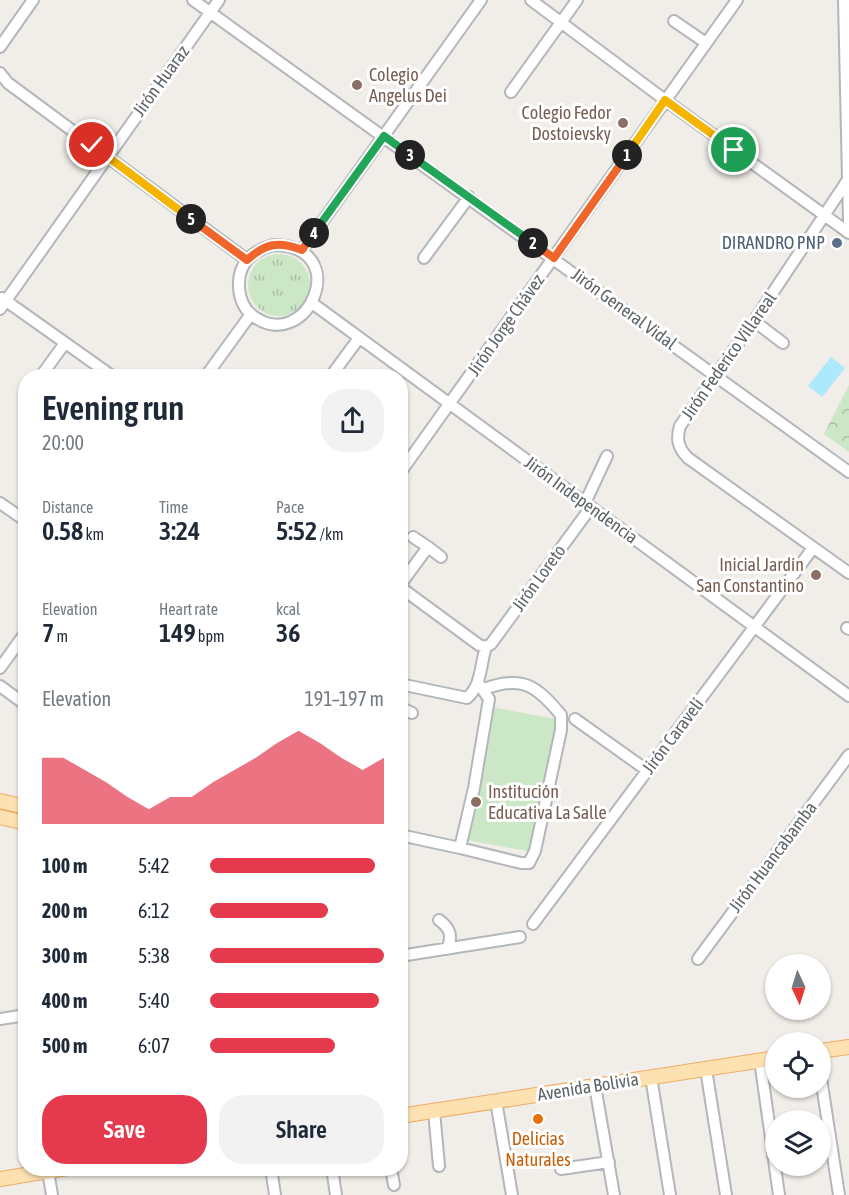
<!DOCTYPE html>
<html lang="en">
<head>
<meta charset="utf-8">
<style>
	body { margin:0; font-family:"Asap Condensed",sans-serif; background:#f2f2f3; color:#1f2937; height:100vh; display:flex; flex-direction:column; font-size:22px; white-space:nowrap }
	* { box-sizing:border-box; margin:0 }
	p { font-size:20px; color:#747a83 }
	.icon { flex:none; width:33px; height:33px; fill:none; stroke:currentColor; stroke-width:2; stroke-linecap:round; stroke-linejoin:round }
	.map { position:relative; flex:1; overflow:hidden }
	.details { position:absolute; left:18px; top:369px; width:390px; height:807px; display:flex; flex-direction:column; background:#fff; border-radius:24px; box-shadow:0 2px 4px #0004 }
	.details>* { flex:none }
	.needle { width:39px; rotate:176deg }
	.tools { position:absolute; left:765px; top:954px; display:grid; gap:12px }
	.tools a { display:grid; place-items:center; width:66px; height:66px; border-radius:50%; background:#fff; box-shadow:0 2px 4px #0004; font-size:30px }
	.pin { position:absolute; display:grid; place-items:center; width:51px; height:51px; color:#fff; margin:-26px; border:3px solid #fff; border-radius:50%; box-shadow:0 2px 6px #0007 }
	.km { position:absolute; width:30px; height:30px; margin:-15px; border-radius:50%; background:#222; color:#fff; font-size:16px; line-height:30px; text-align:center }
	.round { display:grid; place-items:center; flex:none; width:63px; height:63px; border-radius:24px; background:#f2f2f3 }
	.headline { display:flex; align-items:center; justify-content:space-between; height:102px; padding:0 24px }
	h1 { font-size:33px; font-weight:600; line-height:45px }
	.figures { display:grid; grid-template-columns:repeat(3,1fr); gap:9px; height:102px; padding:6px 24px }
	.figures div { display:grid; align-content:center }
	.figures b { font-size:26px; font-weight:600 }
	.figures small { font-size:16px; font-weight:400 }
	.figures p { font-size:16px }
	.chart { height:168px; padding:12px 24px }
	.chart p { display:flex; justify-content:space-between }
	.chart svg { width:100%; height:108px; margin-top:6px; fill:#e53a4e; opacity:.7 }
	.cta { display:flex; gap:12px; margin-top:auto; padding:12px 24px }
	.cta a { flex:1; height:69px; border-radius:24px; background:#e53a4e; color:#fff; font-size:24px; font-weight:600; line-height:69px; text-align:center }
	.cta a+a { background:#f2f2f3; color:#1f2937 }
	ul { padding:0 24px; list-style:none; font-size:20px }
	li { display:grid; grid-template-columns:96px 72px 1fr; align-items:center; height:45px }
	li i { height:15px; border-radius:8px; background:#e53a4e }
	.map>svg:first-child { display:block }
	.grass { fill:#cce7c6 }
	.forest { fill:url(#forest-crowns) }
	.park { fill:url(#park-tufts) }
	.water { fill:#ace9fc }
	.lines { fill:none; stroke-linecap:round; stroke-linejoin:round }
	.minor-casing { stroke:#b3b7ba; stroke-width:14 }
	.major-casing { stroke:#eeac64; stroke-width:16 }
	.minor { stroke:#fff; stroke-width:10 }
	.major { stroke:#fde1b1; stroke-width:14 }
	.split-1-casing { stroke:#fff; stroke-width:12 }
	.split-2-casing { stroke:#fff; stroke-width:12 }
	.split-3-casing { stroke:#fff; stroke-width:12 }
	.split-4-casing { stroke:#fff; stroke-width:12 }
	.split-5-casing { stroke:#fff; stroke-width:12 }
	.split-6-casing { stroke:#fff; stroke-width:12 }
	.split-1 { stroke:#f5b400; stroke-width:8 }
	.split-2 { stroke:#f0652b; stroke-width:8 }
	.split-3 { stroke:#22a559; stroke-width:8 }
	.split-4 { stroke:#22a559; stroke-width:8 }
	.split-5 { stroke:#f0652b; stroke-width:8 }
	.split-6 { stroke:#f5b400; stroke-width:8 }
	.education-dot { fill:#8d6e63; stroke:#fff; stroke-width:2 }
	.service-dot { fill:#5c6f8a; stroke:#fff; stroke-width:2 }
	.food-dot { fill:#e8710a; stroke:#fff; stroke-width:2 }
	.labels { text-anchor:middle; stroke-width:6; stroke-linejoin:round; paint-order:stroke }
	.education-label { font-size:18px; fill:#785e54; stroke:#fff; text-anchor:start }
	.street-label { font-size:18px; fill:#5f6568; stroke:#fff }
	.service-label { font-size:18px; fill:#4e5e75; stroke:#fff; text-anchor:end }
	.food-label { font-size:18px; fill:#c56008; stroke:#fff }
</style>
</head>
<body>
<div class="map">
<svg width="849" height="1195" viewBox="0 0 849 1195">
	<defs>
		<pattern id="forest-crowns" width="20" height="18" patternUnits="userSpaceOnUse" patternTransform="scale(1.5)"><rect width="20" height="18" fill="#cce7c6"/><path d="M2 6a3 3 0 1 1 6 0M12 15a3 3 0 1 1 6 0" fill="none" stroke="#a9bfa5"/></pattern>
		<pattern id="park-tufts" width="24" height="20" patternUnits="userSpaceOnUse" patternTransform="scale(1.5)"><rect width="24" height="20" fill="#cce7c6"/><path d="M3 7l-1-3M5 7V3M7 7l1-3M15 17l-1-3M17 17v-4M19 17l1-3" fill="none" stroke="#a9bfa5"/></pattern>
	</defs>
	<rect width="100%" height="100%" fill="#f1ede8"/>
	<!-- grass -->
	<path class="grass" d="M491,707L556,719L532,852L467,840Z"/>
	<!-- forest -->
	<path class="forest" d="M849,385V452L824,434Z"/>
	<!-- park -->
	<path class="park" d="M248 285a31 31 0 1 1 62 0a31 31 0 1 1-62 0Z"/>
	<!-- water -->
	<path class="water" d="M831,357L845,368L822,397L808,386Z"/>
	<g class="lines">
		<!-- minor casing -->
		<g class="minor-casing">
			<path id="minor" d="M193,0L849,472
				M531,0L665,100L849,233
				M844,0L849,222
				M674,21L706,43
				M0,47L33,0
				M0,73L8,83L247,260
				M511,92L577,0
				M847,181L754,321L680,426C676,439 678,448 688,458L849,573
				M273,245C355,245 308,356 253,316C236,303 234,273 249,258C256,251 263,248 273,245Z
				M302,250L481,0
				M424,258L469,197
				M2,298L112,376
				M312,303L849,696
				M0,309L219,0
				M754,321L783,343
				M41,376L65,343
				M206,376L251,314
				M331,376L359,338
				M25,399L26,398
				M400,473L737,0
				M0,503L26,521
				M585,503L607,456
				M428,547L441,557
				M400,585L428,547L413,537
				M400,587L479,645L486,647
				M847,628L849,629
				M486,647L491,644L591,507
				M0,668L26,632
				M400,684L467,698C482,685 480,665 486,647
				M0,686L26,705
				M400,707L412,713
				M575,719L648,771
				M400,835L460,848L474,788L489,699L479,684
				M460,848L521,863H529L535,851L561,730V715C536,685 522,675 484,689
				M439,920C450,928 453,936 447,949
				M533,924L813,548
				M400,956L520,937
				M698,959L849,755
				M0,1019L26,1015
				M760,1060L779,1195
				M706,1069L726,1195
				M820,1072L839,1195
				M651,1077L670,1195
				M595,1086L614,1195
				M496,1101L512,1195
				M434,1111L439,1166
				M271,1168L275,1195
				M332,1168L336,1195
				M391,1168L394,1185
				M561,1169L609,1162
				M48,1171L52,1195"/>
		</g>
		<!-- major casing -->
		<g class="major-casing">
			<path id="major" d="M0,801L26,807
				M0,817L26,823
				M820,1051L849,1047
				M400,1116L776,1058
				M0,1179L67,1168"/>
		</g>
		<!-- minor -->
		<use href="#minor" class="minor"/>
		<!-- major -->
		<use href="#major" class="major"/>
	</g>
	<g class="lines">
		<!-- split-1 casing -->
		<g class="split-1-casing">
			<path id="split-1" d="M627,155L665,100L734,150"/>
		</g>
		<!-- split-2 casing -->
		<g class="split-2-casing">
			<path id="split-2" d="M533,243L554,258L627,155"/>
		</g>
		<!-- split-3 casing -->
		<g class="split-3-casing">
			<path id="split-3" d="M410,155L533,243"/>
		</g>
		<!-- split-4 casing -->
		<g class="split-4-casing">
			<path id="split-4" d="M314,233L384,136L410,155"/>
		</g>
		<!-- split-5 casing -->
		<g class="split-5-casing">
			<path id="split-5" d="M191,219L247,260C266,243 278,241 302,250L314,233"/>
		</g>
		<!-- split-6 casing -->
		<g class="split-6-casing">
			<path id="split-6" d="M92,145L191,219"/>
		</g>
		<!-- split-1 -->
		<use href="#split-1" class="split-1"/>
		<!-- split-2 -->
		<use href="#split-2" class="split-2"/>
		<!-- split-3 -->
		<use href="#split-3" class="split-3"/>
		<!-- split-4 -->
		<use href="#split-4" class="split-4"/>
		<!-- split-5 -->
		<use href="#split-5" class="split-5"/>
		<!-- split-6 -->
		<use href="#split-6" class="split-6"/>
	</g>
	<!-- markers -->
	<g class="education-dot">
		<circle cx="357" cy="85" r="6"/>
		<circle cx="623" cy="123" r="6"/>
		<circle cx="816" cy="575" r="6"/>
		<circle cx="476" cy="802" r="6"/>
	</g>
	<circle class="service-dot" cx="837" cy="243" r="6"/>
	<circle class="food-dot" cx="538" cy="1119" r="6"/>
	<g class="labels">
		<!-- education labels -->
		<g class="education-label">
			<text x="369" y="81">Colegio<tspan x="369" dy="21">Angelus Dei</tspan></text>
			<text x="611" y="119" text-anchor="end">Colegio Fedor<tspan x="611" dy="21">Dostoievsky</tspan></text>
			<text x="804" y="571" text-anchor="end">Inicial Jardín<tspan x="804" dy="21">San Constantino</tspan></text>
			<text x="488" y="798">Institución<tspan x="488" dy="21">Educativa La Salle</tspan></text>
		</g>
		<!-- street labels -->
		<g class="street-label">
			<text transform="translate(161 81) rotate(-54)" y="6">Jirón Huaraz</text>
			<text transform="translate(624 309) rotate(36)" y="6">Jirón General Vidal</text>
			<text transform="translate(506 325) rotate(-55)" y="6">Jirón Jorge Chávez</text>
			<text transform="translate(729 356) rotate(-55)" y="6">Jirón Federico Villareal</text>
			<text transform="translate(581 500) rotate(36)" y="6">Jirón Independencia</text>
			<text transform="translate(539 578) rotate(-54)" y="6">Jirón Loreto</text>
			<text transform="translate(673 736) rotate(-53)" y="6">Jirón Caravelí</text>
			<text transform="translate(773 857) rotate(-53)" y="6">Jirón Huancabamba</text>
			<text transform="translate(588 1087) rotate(-9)" y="6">Avenida Bolivia</text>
		</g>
		<!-- service labels -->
		<g class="service-label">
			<text x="825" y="249">DIRANDRO PNP</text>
		</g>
		<!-- food labels -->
		<g class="food-label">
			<text x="538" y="1145">Delicias<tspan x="538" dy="21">Naturales</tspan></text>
		</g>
	</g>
</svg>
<div class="tools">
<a><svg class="needle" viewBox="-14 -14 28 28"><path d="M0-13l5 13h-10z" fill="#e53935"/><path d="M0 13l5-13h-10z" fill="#747a83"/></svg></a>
<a><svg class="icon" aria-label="locate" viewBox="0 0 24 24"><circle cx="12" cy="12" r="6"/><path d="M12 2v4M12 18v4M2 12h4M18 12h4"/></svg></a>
<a><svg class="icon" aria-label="layers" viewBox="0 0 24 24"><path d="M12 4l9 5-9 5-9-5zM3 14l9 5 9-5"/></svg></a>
</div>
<div class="pin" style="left:734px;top:150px;background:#1e9e55"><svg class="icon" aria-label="arrive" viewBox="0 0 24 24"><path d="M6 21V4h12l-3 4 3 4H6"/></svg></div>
<div class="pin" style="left:92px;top:145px;background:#d93025"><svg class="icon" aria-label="check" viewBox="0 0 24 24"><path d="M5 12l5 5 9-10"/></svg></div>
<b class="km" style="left:627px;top:155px">1</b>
<b class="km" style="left:533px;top:243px">2</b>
<b class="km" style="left:410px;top:155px">3</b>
<b class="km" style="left:314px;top:233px">4</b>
<b class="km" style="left:191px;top:219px">5</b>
<section class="details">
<div class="headline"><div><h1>Evening run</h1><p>20:00</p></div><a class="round"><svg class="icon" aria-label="share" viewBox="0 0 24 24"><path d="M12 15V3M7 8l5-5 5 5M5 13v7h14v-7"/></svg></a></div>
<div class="figures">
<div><p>Distance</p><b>0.58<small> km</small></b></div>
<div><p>Time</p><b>3:24</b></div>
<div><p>Pace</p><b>5:52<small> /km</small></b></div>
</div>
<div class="figures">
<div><p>Elevation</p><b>7<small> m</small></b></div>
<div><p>Heart rate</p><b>149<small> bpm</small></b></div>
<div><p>kcal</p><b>36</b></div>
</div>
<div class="chart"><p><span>Elevation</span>191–197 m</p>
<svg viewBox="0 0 160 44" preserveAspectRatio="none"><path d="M0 44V17L10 17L20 22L30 27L40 33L50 38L60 33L70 33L80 27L90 22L100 17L110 11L120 6L130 11L140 17L150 22L160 17V44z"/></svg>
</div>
<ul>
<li><b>100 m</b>5:42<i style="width:95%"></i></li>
<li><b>200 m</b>6:12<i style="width:68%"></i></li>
<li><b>300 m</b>5:38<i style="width:100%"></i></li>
<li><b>400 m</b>5:40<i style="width:97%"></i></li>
<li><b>500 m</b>6:07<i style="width:72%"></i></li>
</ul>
<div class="cta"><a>Save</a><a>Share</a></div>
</section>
</div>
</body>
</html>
